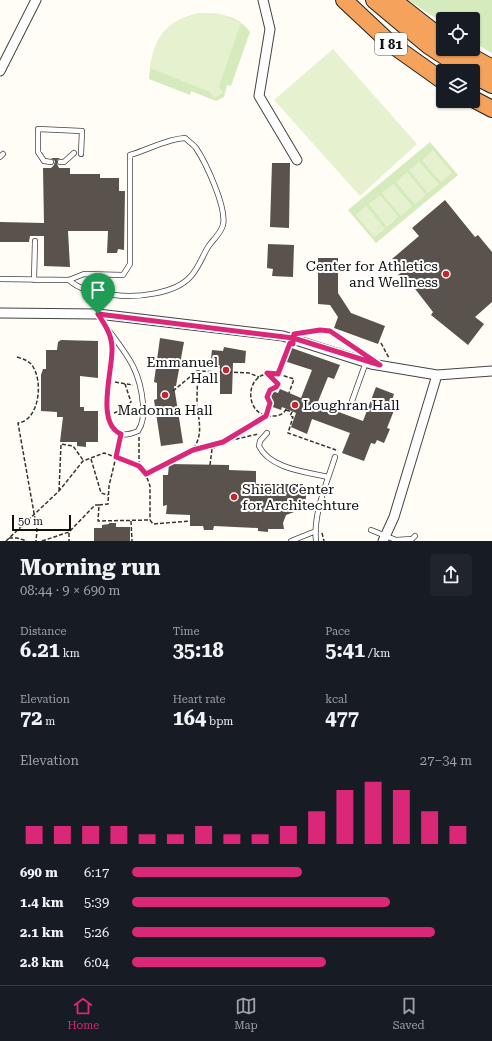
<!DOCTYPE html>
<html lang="en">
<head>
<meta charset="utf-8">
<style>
	body { margin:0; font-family:"Roboto Serif",serif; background:#20242c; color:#f1f3f6; height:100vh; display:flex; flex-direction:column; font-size:15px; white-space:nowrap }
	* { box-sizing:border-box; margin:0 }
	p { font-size:13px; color:#9ea1a6 }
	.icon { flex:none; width:22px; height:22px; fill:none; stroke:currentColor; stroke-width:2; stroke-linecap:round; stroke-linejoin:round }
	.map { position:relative; height:541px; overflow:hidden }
	.drawer { display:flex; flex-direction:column; background:#171b24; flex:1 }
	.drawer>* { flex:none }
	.fabs { position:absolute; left:436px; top:12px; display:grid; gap:8px }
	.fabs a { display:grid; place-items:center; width:44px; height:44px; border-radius:4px; background:#171b24; box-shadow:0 1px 3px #0004; font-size:20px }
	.scale { position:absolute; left:12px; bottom:10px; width:59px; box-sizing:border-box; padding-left:4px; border:2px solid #111; border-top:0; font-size:11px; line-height:14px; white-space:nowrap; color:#111; -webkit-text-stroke:3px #fff; paint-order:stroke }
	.pin { position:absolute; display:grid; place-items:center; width:34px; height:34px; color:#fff; margin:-41px -17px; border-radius:50% 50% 50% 0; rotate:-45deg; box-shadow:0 0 4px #0007 }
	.pin .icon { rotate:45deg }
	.round { display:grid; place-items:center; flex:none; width:42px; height:42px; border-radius:4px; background:#20242c }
	.head { display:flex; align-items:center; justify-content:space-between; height:68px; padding:0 20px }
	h1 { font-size:22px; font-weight:700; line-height:30px }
	.figures { display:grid; grid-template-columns:repeat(3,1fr); gap:6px; height:68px; padding:4px 20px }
	.figures div { display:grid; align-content:center }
	.figures b { font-size:20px; font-weight:700 }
	.figures small { font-size:11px; font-weight:400 }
	.figures p { font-size:11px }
	.chart { height:112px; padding:8px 20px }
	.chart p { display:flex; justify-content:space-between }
	.chart svg { width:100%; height:72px; margin-top:4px; stroke:#db2777; stroke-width:6 }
	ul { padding:0 20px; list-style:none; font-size:13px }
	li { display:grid; grid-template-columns:64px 48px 1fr; align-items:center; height:30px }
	li i { height:10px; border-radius:5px; background:#db2777 }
	.dock { display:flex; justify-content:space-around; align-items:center; height:56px; border-top:1px solid #363941; background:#171b24; font-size:11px; color:#9ea1a6 }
	.dock a { display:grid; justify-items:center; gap:2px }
	.dock .active { color:#db2777 }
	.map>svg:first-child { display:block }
	.green { fill:#d5ebbd }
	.pitch { fill:#e6f2cf }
	.building { fill:#5a524d }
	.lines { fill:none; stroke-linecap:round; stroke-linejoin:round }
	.lane-casing { stroke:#444; stroke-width:6 }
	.street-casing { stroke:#444; stroke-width:11 }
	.highway-casing { stroke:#222; stroke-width:18 }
	.path { stroke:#333; stroke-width:1.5; stroke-dasharray:4 2; stroke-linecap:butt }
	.lane { stroke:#fff; stroke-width:4.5 }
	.street { stroke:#fff; stroke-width:9 }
	.highway { stroke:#f5a25d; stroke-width:16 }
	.route-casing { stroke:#fff; stroke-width:8 }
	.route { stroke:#db2777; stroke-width:5 }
	.poi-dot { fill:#c4262e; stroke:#fff; stroke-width:1.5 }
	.labels { text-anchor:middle; stroke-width:4; stroke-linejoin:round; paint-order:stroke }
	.shield { fill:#fff; stroke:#585858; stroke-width:1 }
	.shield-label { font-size:13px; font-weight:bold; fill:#111 }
	.poi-label { font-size:14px; fill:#111; stroke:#fff; text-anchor:end }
</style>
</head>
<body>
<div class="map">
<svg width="492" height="541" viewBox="0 0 492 541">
	<rect width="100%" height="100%" fill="#fffdf5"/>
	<!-- green -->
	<path class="green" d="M408,0H492V53L473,42V19H443V23Z
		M199,13C218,13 238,15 250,32L231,86L227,85L224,97L216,101L191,91L190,95L149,79C152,43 161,22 199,13Z
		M430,142L458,175L376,243L348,210Z"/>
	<!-- pitch -->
	<path class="pitch" d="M199,13H217L241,23L219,86L223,93L214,98L210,92L150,68C155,36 167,20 199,13Z
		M333,49L417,144L360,196L274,100Z
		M433,150L452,173L441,182L422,160Z
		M419,162L439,184L428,193L409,170Z
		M407,172L426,195L415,204L396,182Z
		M393,184L412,206L401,216L382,193Z
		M380,195L398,217L387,227L369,204Z
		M366,206L385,229L374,237L356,215Z"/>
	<!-- building -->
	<path class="building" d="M51,158H60L57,160V164L59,168H70V174H100V178H119V191H125L124,250L118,249L117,253H107L108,231H68L70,267L44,266V236H30L29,242H0V222L44,223L43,168H51L54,165L55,161Z
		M272,163H290L289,228L270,227Z
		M445,200L475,237L478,235L492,252V302L475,317L484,324L468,345L431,315L433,312L412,285L409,287L398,275L402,272L392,259L419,236L412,228Z
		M268,244L294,245L293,277L272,276L273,269L267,268Z
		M318,258H338V293L351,313L385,326L378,344L334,328L338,317L330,305L318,304Z
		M160,338L184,342L176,386H174L183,443L161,446L154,400L157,399V383L154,382Z
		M61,340L98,341V378L80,376V407H84V411H98V442H86V447L77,446V442H60L63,417H57V412L41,411V375L43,369H46V350H57L58,342Z
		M224,347L246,351L245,363H233L232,394H220V368L210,367L212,350L223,351Z
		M289,347L340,365L334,379L328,377L317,404L363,421L376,387L394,394L390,406L395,408L387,428L390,429L384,443L377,440L375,444L371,443L364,461L342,453L350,433L312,419L307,434L291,427L296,413L282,407L281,410L270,406L272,401L269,399L272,391L278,393L280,389L301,398L312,370L284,361Z
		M169,464L229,465V470L256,471V484H303L302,490H307L305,504H302V509L286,515L283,523L284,529H268V532L258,531V528L214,526L213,530H204L203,526H190V515L166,514L167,505L163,506V475H168Z
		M109,523H116V527H130V541H94V528H102V525L109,524Z"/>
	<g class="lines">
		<!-- lane casing -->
		<g class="lane-casing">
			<path id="lane" d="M0,157L3,154
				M51,162L44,161L38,152V129L82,131L81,154
				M60,162H64L74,153
				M0,279L69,280L84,274L123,275L130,264V155C148,150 166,139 185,138C188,141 193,144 196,148C206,163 227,208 223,225C220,235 213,239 208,247C202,257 199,267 191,276C176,294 136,298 114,295C98,294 81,291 69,280
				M34,280L35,241
				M99,315C105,326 113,336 112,349C112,370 91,452 138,431C144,422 143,414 143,404C140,369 127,355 107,328
				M352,401L366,362
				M267,433L260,441L259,446C270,469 307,472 328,477
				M371,530L396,540L412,539L415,536
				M291,541L316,531
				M316,541C313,513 327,483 335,457"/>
		</g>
		<!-- street casing -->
		<g class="street-casing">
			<path id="street" d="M263,0L270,29L259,96L297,160
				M0,71L36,0
				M0,313L98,314L283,336L371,364L437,375L492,371
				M383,541L394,517L437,375"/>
		</g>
		<!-- highway casing -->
		<g class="highway-casing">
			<path id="highway" d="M344,0L391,44L443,81
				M374,0L429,46L467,71
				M393,0L443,39
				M458,49L492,68
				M473,75L492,85
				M473,99L492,109"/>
		</g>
		<!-- path -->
		<path class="path" d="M302,333L331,331L360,351
			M381,343L389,358
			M17,357C23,359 27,360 31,364C44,379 40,420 18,423L37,530L36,541
			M228,372L249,373L259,377
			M278,374L294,379L289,393
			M115,382L133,385
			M173,391L197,371L223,372
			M286,409C284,414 279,416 273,416C243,419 242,367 278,374L289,346
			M286,410L292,412L290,416L293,417L288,433L336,450
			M114,413L126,408L131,402L125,384
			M265,415L270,403L267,397L270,390L277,387L278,384L267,373
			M139,437V465
			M224,442L258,434
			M193,449L221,443
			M91,459L101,493L108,495
			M210,465L212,449L266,416
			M146,474L193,449C205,433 197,417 197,399C197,389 198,380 197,371
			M59,491L61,444L73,446L83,460
			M99,505L108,504L109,486L120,440
			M131,521L132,541
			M69,533V541
			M322,533L324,541
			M9,538H17L27,541
			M6,541L59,491L83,461L104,453L139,465L146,475L150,486V520
			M42,541L69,532L95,505H99L98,521L150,520L153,524L190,521"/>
		<!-- lane -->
		<use href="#lane" class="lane"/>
		<!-- street -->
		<use href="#street" class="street"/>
		<!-- highway -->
		<use href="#highway" class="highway"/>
	</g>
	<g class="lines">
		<!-- route casing -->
		<g class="route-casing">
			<path id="route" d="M98,314C105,325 112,335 112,348C113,370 95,423 121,434L116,457L139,466L146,474L193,450L223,442L266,416L270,403L267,397L270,390L276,387L278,384L267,373L278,374L290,343L293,344V338L380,365L330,331L320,330L294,334L293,338L98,314"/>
		</g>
		<!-- route -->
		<use href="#route" class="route"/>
	</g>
	<!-- markers -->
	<g class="poi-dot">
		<circle cx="446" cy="274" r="4"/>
		<circle cx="226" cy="370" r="4"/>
		<circle cx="165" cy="395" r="4"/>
		<circle cx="295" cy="405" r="4"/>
		<circle cx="234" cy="497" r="4"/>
	</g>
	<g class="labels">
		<!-- shield labels -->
		<rect class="shield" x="375" y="33" width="32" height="22" rx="3"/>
		<g class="shield-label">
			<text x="391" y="49">I 81</text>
		</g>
		<!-- poi labels -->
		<g class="poi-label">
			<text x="438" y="271">Center for Athletics<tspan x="438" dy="16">and Wellness</tspan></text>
			<text x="218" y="367">Emmanuel<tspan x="218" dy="16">Hall</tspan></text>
			<text x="303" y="410" text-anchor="start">Loughran Hall</text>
			<text x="165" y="415" text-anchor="middle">Madonna Hall</text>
			<text x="242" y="494" text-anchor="start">Shield Center<tspan x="242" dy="16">for Architechture</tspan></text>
		</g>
	</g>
</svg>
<div class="fabs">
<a><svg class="icon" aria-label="locate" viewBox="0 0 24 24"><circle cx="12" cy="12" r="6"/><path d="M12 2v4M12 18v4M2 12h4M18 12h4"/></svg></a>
<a><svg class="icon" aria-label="layers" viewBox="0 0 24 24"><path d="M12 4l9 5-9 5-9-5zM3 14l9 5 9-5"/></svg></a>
</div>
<div class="scale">50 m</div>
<div class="pin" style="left:98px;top:314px;background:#1e9e55"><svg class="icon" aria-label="arrive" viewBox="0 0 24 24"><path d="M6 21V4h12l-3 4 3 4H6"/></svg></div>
</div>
<section class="drawer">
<div class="head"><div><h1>Morning run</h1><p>08:44 · 9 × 690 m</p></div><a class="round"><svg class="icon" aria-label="share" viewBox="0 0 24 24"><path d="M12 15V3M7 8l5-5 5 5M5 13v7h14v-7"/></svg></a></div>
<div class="figures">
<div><p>Distance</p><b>6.21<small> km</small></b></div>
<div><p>Time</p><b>35:18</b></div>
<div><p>Pace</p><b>5:41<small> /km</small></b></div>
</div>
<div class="figures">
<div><p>Elevation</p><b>72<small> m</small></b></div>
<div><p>Heart rate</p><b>164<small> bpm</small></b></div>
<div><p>kcal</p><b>477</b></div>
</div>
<div class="chart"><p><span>Elevation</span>27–34 m</p>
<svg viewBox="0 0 160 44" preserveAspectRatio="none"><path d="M5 44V33M15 44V33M25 44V33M35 44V33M45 44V38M55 44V38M65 44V33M75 44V38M85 44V38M95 44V33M105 44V24M115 44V11M125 44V6M135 44V11M145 44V24M155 44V33"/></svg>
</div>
<ul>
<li><b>690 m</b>6:17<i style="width:50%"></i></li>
<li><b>1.4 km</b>5:39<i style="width:76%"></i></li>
<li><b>2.1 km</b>5:26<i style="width:89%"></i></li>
<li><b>2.8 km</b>6:04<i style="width:57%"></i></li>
</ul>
</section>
<nav class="dock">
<a class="active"><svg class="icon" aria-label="home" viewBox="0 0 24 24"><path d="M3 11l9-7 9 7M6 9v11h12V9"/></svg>Home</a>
<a><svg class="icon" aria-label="map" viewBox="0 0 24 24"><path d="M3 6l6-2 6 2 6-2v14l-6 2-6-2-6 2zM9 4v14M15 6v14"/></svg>Map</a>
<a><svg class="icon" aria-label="saved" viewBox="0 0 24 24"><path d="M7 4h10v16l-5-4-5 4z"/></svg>Saved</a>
</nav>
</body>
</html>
